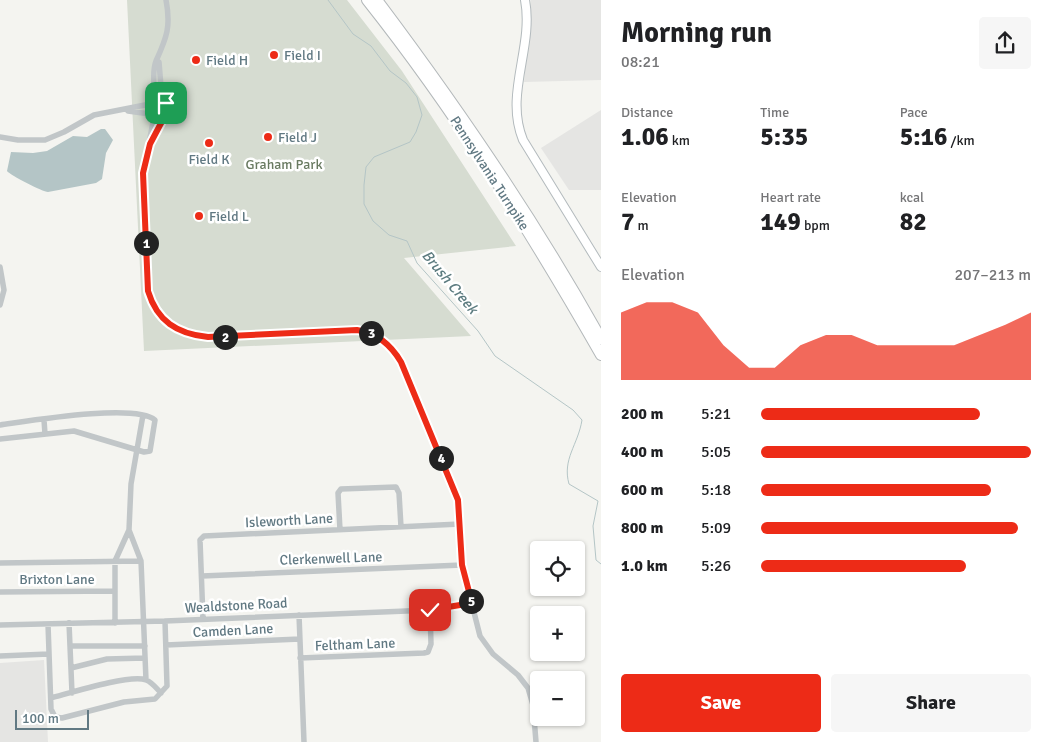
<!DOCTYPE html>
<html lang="en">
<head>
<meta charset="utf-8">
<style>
	body { margin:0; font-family:Signika,sans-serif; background:#f6f6f6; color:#202124; height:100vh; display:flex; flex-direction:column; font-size:19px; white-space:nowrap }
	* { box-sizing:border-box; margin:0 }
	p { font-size:16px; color:#757577 }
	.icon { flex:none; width:28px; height:28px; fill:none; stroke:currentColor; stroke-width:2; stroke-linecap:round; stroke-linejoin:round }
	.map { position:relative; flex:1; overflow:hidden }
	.sheet { display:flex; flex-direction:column; background:#fff; width:450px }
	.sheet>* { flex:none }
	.fabs { position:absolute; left:530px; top:541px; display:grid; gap:10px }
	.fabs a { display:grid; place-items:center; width:55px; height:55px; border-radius:5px; background:#fff; box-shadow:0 1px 4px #0004; font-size:25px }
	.scale { position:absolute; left:15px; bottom:12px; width:74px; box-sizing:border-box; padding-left:5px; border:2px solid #617983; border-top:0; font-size:14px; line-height:18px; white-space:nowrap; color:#617983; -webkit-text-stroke:4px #fff; paint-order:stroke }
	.pin { position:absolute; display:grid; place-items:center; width:42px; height:42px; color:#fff; margin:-21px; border-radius:10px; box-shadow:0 2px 8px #0006 }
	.km { position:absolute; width:25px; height:25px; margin:-12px; border-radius:50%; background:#222; color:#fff; font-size:14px; line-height:25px; text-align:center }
	.round { display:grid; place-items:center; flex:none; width:52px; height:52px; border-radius:5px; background:#f6f6f6 }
	.headline { display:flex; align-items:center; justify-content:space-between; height:85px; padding:0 20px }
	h1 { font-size:28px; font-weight:800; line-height:38px }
	.metrics { display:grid; grid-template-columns:repeat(3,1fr); gap:8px; height:85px; padding:5px 20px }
	.metrics div { display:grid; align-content:center }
	.metrics b { font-size:25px; font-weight:800 }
	.metrics small { font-size:14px; font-weight:400 }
	.metrics p { font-size:14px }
	.chart { height:140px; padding:10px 20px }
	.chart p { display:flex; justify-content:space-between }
	.chart svg { width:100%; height:90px; margin-top:5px; fill:#ed2b17; opacity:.7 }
	.button { display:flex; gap:10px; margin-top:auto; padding:10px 20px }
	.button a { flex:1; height:58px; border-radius:5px; background:#ed2b17; color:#fff; font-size:20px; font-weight:800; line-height:58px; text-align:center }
	.button a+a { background:#f6f6f6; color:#202124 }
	ul { padding:0 20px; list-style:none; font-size:16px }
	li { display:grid; grid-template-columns:80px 60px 1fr; align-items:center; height:38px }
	li i { height:12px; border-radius:6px; background:#ed2b17 }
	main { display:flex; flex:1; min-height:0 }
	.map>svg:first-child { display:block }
	.built { fill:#e5e5e3 }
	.green { fill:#d6dcd1 }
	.water { fill:#b4c5c6 }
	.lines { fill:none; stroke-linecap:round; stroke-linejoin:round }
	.stream { stroke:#b4c5c6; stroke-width:1 }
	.secondary-casing { stroke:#b3babd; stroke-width:10 }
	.highway-casing { stroke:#b3b8ba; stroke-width:12 }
	.street { stroke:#c1c6c8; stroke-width:5.5 }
	.secondary { stroke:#fff; stroke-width:8 }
	.highway { stroke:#fff; stroke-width:10 }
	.route-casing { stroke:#fff; stroke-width:10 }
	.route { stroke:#ed2b17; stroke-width:6 }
	.poi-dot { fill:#ed2b17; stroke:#fff; stroke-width:2 }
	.labels { text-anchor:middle; stroke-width:5; stroke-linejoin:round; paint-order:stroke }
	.poi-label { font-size:14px; fill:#617983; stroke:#fff; text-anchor:start }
	.park-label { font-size:14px; fill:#697a61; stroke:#fff }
	.street-label { font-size:14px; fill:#617983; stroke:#fff }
	.water-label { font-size:15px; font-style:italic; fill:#5d7c80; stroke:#fff }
</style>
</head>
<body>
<main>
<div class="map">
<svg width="601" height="742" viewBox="0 0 601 742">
	<rect width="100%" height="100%" fill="#f4f4f0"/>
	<!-- built -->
	<path class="built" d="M531,0H601V80L524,82Z
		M601,110V190H569L541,148Z
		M44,660L48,742H0V663Z"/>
	<!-- green -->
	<path class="green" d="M127,0H347L402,71L516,246L404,258L471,336L144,351Z"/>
	<!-- water -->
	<path class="water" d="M101,129H105L113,140L106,153L102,179L96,183L48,192C43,192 10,175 7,171L11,152L33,153L47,151L73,136L87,137Z"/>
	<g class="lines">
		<!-- stream -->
		<path class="stream" d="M328,0L353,34L371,46L390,71L406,83L417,97L422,115L416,132L410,142L374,157L366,167L364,185V204L373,221L389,235L407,241L417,263L478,331L495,356L573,410L582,420C578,445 562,459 569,484L598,501L593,526L596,560L601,564"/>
		<!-- secondary casing -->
		<g class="secondary-casing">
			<path id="secondary" d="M525,0C534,47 504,94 523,140L601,267"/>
		</g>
		<!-- highway casing -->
		<g class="highway-casing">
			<path id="highway" d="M367,0C455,111 530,231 601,355
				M377,0C459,109 535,220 601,339"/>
		</g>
		<!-- street -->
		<path class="street" d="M159,62L162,99
			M149 108a10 10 0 1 1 20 0a10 10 0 1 1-20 0Z
			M153,100C156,88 151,73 156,61C167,37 171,26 166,0
			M128,111L150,114
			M154,117L143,173L148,291C157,321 178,334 208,337L357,330C377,333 391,345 401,362L458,500L462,565L480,636L493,654L518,675L528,688L533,705L536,742
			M0,137L18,140H45L64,132L94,115L150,104
			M153,138L163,117
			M0,267L4,290L0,305
			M143,415L131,484L129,530L141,561L146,680
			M44,420L45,434
			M0,425C29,421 135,403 155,420L150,451L144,452L74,431L0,439
			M340,530L338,493L341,489L396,487L399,493L401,527
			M0,563L141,561
			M202,576L462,565
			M0,592L115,591
			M299,615L304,742
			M203,619L200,540L204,536L460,524
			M69,623L72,693
			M115,623V561L129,530
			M48,624L51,709L55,717L62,718L124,702L155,699L167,686L165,621
			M0,625L165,621L431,610L472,603
			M166,645L300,639
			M70,646H145
			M0,656L49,654
			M300,658L424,653L428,652L431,644L430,610
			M71,668L107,659L145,658
			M51,698C70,693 130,674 146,680C152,682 157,689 161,693"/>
		<!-- secondary -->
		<use href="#secondary" class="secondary"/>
		<!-- highway -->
		<use href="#highway" class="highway"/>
	</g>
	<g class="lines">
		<!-- route casing -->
		<g class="route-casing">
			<path id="route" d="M166,103L168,110L150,144L143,173L148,291C157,321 177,334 208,337L357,330C377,333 391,345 401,362L458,500L462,565L472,603L430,610"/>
		</g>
		<!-- route -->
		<use href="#route" class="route"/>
	</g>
	<!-- markers -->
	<g class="poi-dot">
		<circle cx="274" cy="55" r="5"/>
		<circle cx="196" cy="60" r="5"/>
		<circle cx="268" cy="137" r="5"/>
		<circle cx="209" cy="143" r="5"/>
		<circle cx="199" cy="216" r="5"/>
	</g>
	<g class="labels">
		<!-- poi labels -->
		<g class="poi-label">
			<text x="284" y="60">Field I</text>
			<text x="206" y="65">Field H</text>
			<text x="278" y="142">Field J</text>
			<text x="209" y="164" text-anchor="middle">Field K</text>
			<text x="209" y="221">Field L</text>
		</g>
		<!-- park labels -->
		<g class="park-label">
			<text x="284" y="169">Graham Park</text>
		</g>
		<!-- street labels -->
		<g class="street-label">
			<text transform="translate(490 173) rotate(57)" y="5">Pennsylvania Turnpike</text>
			<text transform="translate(289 520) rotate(-3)" y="5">Isleworth Lane</text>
			<text transform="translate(331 558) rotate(-2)" y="5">Clerkenwell Lane</text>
			<text x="57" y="584">Brixton Lane</text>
			<text transform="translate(236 605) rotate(-3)" y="5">Wealdstone Road</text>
			<text transform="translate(233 630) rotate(-3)" y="5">Camden Lane</text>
			<text transform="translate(355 644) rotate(-2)" y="5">Feltham Lane</text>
		</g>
		<!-- water labels -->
		<g class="water-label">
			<text transform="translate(450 282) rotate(50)" y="5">Brush Creek</text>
		</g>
	</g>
</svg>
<div class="fabs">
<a><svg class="icon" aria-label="locate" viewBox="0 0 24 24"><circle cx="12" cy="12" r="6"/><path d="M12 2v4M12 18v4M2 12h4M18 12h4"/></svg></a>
<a>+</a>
<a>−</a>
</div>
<div class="scale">100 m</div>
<div class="pin" style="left:166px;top:103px;background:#1e9e55"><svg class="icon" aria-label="arrive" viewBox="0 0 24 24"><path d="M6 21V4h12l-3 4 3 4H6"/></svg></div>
<div class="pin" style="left:430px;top:610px;background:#d93025"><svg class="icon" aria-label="check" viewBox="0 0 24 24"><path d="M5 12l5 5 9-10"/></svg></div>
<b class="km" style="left:146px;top:243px">1</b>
<b class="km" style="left:225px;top:337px">2</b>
<b class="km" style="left:371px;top:333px">3</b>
<b class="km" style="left:441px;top:458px">4</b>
<b class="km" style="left:471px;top:601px">5</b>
</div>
<section class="sheet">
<div class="headline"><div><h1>Morning run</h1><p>08:21</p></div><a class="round"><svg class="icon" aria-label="share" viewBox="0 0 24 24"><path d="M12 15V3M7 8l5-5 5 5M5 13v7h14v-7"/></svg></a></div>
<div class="metrics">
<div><p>Distance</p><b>1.06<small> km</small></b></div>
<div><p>Time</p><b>5:35</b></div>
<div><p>Pace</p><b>5:16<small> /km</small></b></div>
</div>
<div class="metrics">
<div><p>Elevation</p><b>7<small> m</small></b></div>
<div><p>Heart rate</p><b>149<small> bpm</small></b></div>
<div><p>kcal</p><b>82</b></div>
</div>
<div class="chart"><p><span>Elevation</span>207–213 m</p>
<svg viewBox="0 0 160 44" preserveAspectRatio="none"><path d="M0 44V11L10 6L20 6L30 11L40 27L50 38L60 38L70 27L80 22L90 22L100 27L110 27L120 27L130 27L140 22L150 17L160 11V44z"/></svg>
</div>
<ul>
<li><b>200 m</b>5:21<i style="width:81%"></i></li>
<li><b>400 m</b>5:05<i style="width:100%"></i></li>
<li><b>600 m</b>5:18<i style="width:85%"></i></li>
<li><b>800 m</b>5:09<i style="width:95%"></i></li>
<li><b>1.0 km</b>5:26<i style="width:76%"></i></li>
</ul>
<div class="button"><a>Save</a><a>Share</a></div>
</section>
</main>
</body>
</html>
